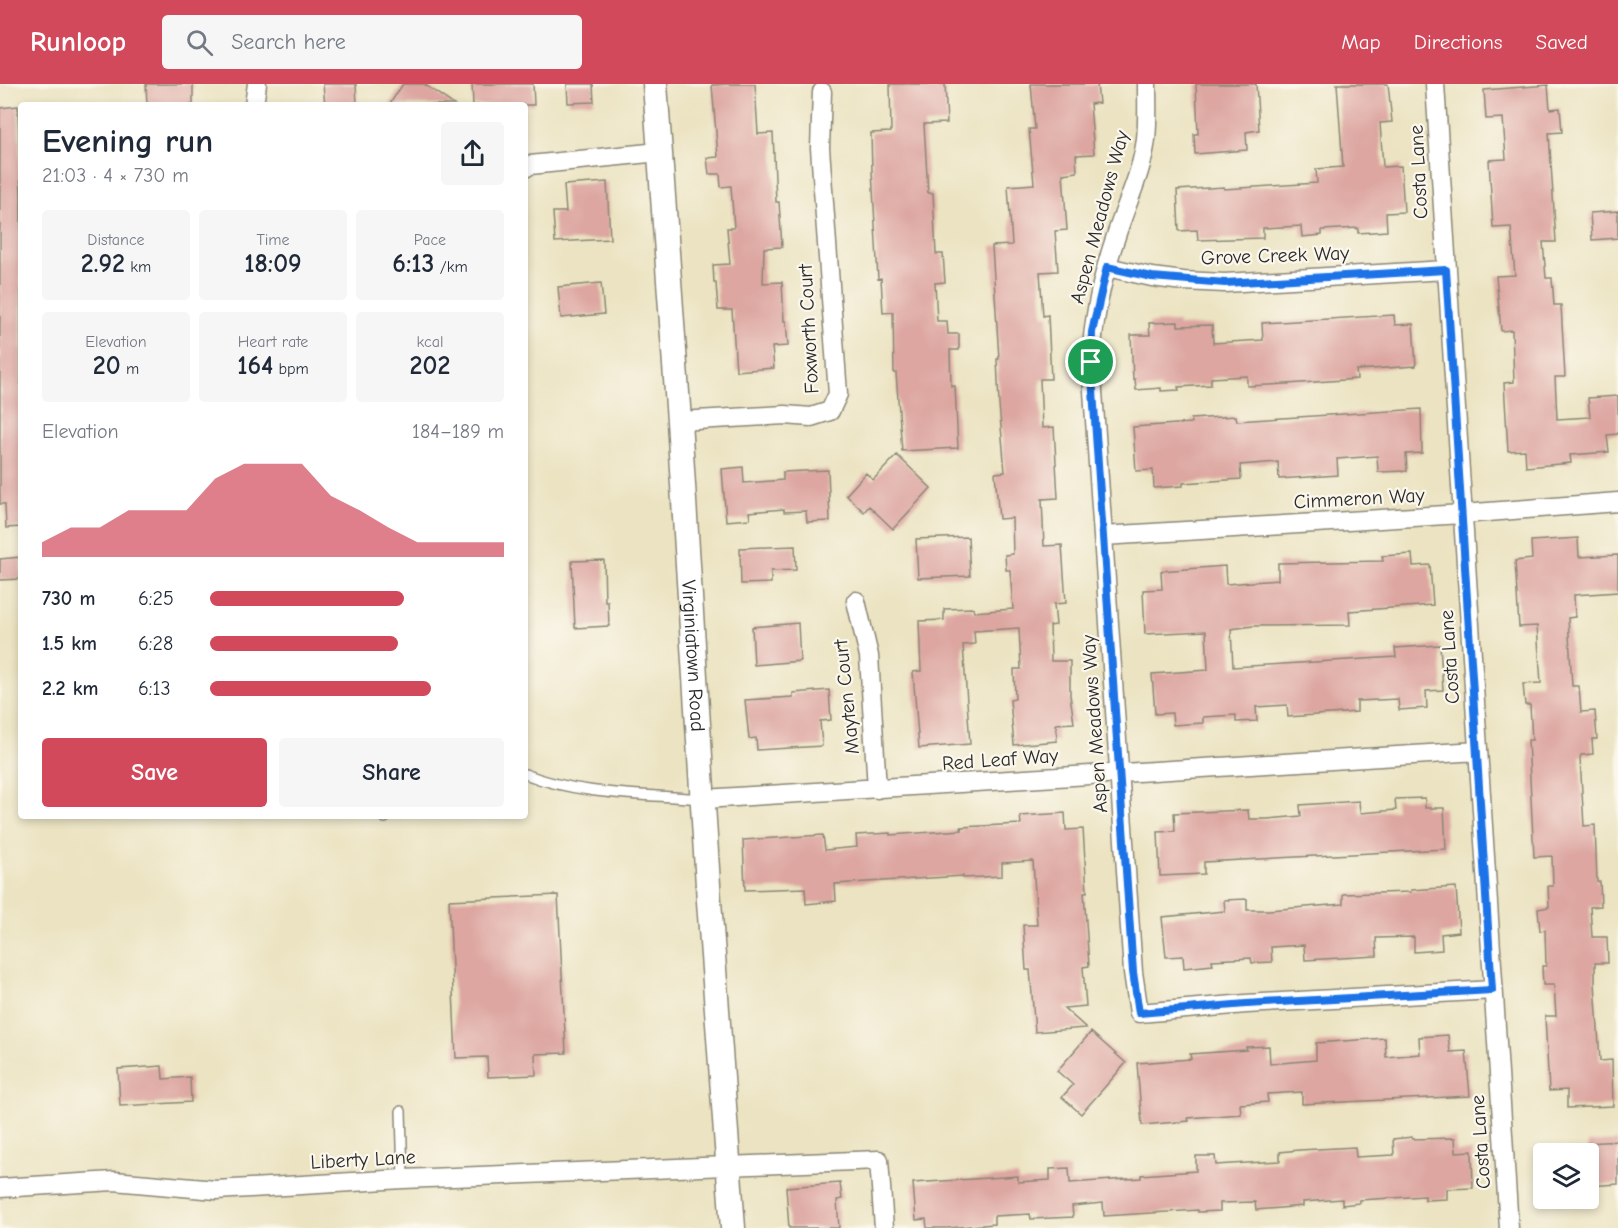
<!DOCTYPE html>
<html lang="en">
<head>
<meta charset="utf-8">
<style>
	body { margin:0; font-family:"Comic Neue",sans-serif; background:#f6f6f7; color:#1f2937; height:100vh; display:flex; flex-direction:column; font-size:22px; white-space:nowrap }
	* { box-sizing:border-box; margin:0 }
	p { font-size:20px; color:#747a83 }
	.icon { flex:none; width:33px; height:33px; fill:none; stroke:currentColor; stroke-width:2; stroke-linecap:round; stroke-linejoin:round }
	.map { position:relative; flex:1; overflow:hidden }
	.side { position:absolute; left:18px; top:18px; width:510px; height:717px; display:flex; flex-direction:column; background:#fff; border-radius:6px; box-shadow:0 3px 9px #0003 }
	.side>* { flex:none }
	.controls { position:absolute; left:1533px; top:1059px; display:grid; gap:12px }
	.controls a { display:grid; place-items:center; width:66px; height:66px; border-radius:6px; background:#fff; box-shadow:0 3px 9px #0003; font-size:30px }
	.pin { position:absolute; display:grid; place-items:center; width:51px; height:51px; color:#fff; margin:-26px; border:3px solid #fff; border-radius:50%; box-shadow:0 2px 6px #0007 }
	.round { display:grid; place-items:center; flex:none; width:63px; height:63px; border-radius:6px; background:#f6f6f7 }
	.headline { display:flex; align-items:center; justify-content:space-between; height:102px; padding:0 24px }
	h1 { font-size:33px; font-weight:700; line-height:45px }
	.metrics { display:grid; grid-template-columns:repeat(3,1fr); gap:9px; height:102px; padding:6px 24px }
	.metrics div { display:grid; align-content:center; border-radius:6px; background:#f6f6f7; text-align:center }
	.metrics b { font-size:26px; font-weight:700 }
	.metrics small { font-size:16px; font-weight:400 }
	.metrics p { font-size:16px }
	.chart { height:168px; padding:12px 24px }
	.chart p { display:flex; justify-content:space-between }
	.chart svg { width:100%; height:108px; margin-top:6px; fill:#d1495b; opacity:.7 }
	.cta { display:flex; gap:12px; margin-top:auto; padding:12px 24px }
	.cta a { flex:1; height:69px; border-radius:6px; background:#d1495b; color:#fff; font-size:24px; font-weight:700; line-height:69px; text-align:center }
	.cta a+a { background:#f6f6f7; color:#1f2937 }
	ul { padding:0 24px; list-style:none; font-size:20px }
	li { display:grid; grid-template-columns:96px 72px 1fr; align-items:center; height:45px }
	li i { height:15px; border-radius:8px; background:#d1495b }
	header { display:flex; align-items:center; gap:36px; box-sizing:border-box; height:84px; padding:0 30px; background:#d1495b; color:#fff }
	header strong { font-size:28px }
	nav { display:flex; gap:33px; margin-inline-start:auto; font-size:21px }
	.search { width:420px; height:54px; background:#f6f6f7; display:flex; align-items:center; gap:15px; box-sizing:border-box; padding:0 21px; border-radius:6px; color:#747a83; font-size:22px }
	.map>svg:first-child { display:block }
	.building { fill:#dda6a0 }
	.lines { fill:none; stroke-linecap:round; stroke-linejoin:round }
	.service-casing { stroke:#8b8776; stroke-width:12 }
	.minor-casing { stroke:#8b8776; stroke-width:21 }
	.tertiary-casing { stroke:#8b8776; stroke-width:27 }
	.service { stroke:#fff; stroke-width:9 }
	.minor { stroke:#fff; stroke-width:18 }
	.tertiary { stroke:#fff; stroke-width:24 }
	.route-casing { stroke:#fff; stroke-width:12 }
	.route { stroke:#1a73e8; stroke-width:8 }
	.labels { text-anchor:middle; stroke-width:4.5; stroke-linejoin:round; paint-order:stroke }
	.street-label { font-size:20px; fill:#2b2b2b; stroke:#fbf7ec }
</style>
</head>
<body>
<header>
<strong>Runloop</strong>
<div class="search"><svg class="icon" aria-label="search" viewBox="0 0 24 24"><circle cx="10" cy="10" r="6"/><path d="M15 15l6 6"/></svg>Search here</div>
<nav><a>Map</a><a>Directions</a><a>Saved</a></nav>
</header>
<div class="map">
<svg width="1618" height="1144" viewBox="0 0 1618 1144">
	<rect width="100%" height="100%" fill="#fbf7ec"/>
	<filter id="ink" filterUnits="userSpaceOnUse"><feTurbulence type="fractalNoise" baseFrequency=".0167" numOctaves="2"/><feDisplacementMap in="SourceGraphic" scale="12" xChannelSelector="R" yChannelSelector="G"/><feConvolveMatrix kernelMatrix="1 2 1 2 8 2 1 2 1" color-interpolation-filters="sRGB"/></filter>
	<filter id="wash" filterUnits="userSpaceOnUse"><feTurbulence type="fractalNoise" baseFrequency=".008" numOctaves="4" result="noise"/><feDisplacementMap in="SourceGraphic" scale="24" xChannelSelector="R" yChannelSelector="G"/><feGaussianBlur stdDeviation="1.35" result="paint"/><feColorMatrix in="noise" values="0 0 0 0 0 0 0 0 0 0 0 0 0 0 0 0 0 1.4 0 .05"/><feComposite in="paint" operator="in"/></filter>
	<g filter="url(#wash)">
		<rect width="100%" height="100%" fill="#ebe3c1"/>
		<g id="blocks">
			<!-- building -->
			<path class="building" d="M146,0H193V21H147Z
				M323,0H356L357,21H325Z
				M403,0H424L454,21H389Z
				M472,0H533L534,21H473Z
				M567,0H593L594,18L568,19Z
				M728,0H755L758,50L773,49L776,118H779L782,163L764,164L763,199L782,198L784,237H786L788,262L772,263L774,284L736,287L732,226H718L716,199H714L713,181L730,180L727,144H734L731,102L721,103L720,90H709L707,74L718,73L712,1Z
				M890,0H945L947,39L924,40L928,109H933L936,170H943L945,198L935,199L937,237H947L948,250H959V266H950L951,302H955L958,364L902,367L896,289H894L893,228L883,229L881,194L878,195L872,87L871,49L891,48Z
				M1031,0H1097L1099,19L1090,20L1094,70L1076,71L1077,88L1063,90L1067,146L1055,147L1058,187L1040,188L1043,232L1048,231L1051,295H1040L1042,344L1054,343L1058,414L1042,415L1044,462L1062,461L1066,519L1054,520L1056,541L1050,542L1051,577H1070V611L1074,639L1056,640L1057,657L1014,661L1010,616L1015,615L1014,585H1021L1019,544L974,547L975,560L963,561L970,660L919,664L913,588L921,587L919,537L944,536V525L973,524L974,528L1013,525L1010,486H1006L1005,471L1013,470L1012,434L999,435L995,389L1005,388L999,320L997,275H999L992,162L1012,161L1008,102L1034,100L1029,45H1035Z
				M1196,0H1256L1259,46L1246,48L1247,66L1195,70L1194,50H1198Z
				M1337,0H1388L1392,38L1380,39L1383,83L1401,82L1404,128L1386,129L1387,147L1358,149V144L1322,146V151L1302,153L1301,142L1263,144V154L1198,156L1197,146L1179,147L1177,106L1224,103V105L1317,99L1316,85L1343,83Z
				M1548,1L1550,25L1560,24L1562,48L1549,49L1556,158H1543L1546,194H1552L1554,221H1561L1565,293H1555L1557,335L1590,333L1588,314L1618,312V350L1607,351L1609,368L1570,371L1571,379L1526,383L1525,366L1508,367L1504,299L1514,298L1512,246L1501,247L1496,192L1515,191L1511,143L1493,144L1489,76L1506,75L1503,34L1486,35L1484,6Z
				M18,22L21,113V443L6,444L5,420H0V24Z
				M607,98L610,155L555,158L553,128H566L564,101Z
				M1618,127V154L1592,156L1590,129Z
				M601,199L604,230L561,234L558,203Z
				M1394,231L1395,241L1413,240L1416,282L1356,286L1357,295L1287,300L1247,302V292L1211,294V301L1178,303L1179,306L1161,307V304L1136,306L1135,295H1133L1131,251H1150L1149,239L1178,238V242L1212,241L1213,259L1263,256L1262,239Z
				M1421,325L1422,369L1406,370L1407,387L1378,388L1377,372L1337,375L1338,391L1279,395L1278,378L1240,381L1241,395L1183,399V402L1154,404L1153,386L1136,387L1133,343L1191,339V335L1236,332L1237,337Z
				M897,371L931,404L893,445L869,422L864,428L846,411L866,389L873,396Z
				M743,383L744,399L783,396V388L828,386L830,437L807,438L806,427L784,428V425L749,428L750,435L726,437L722,385Z
				M968,453L970,492L918,494L916,455Z
				M1578,454L1579,473L1618,471V508L1574,511L1575,533L1568,534L1572,602H1579L1581,628L1595,627L1597,655H1592L1593,670L1581,671L1580,674L1584,742L1595,741L1597,798H1600L1601,822L1590,823L1592,853H1607L1608,879H1595V899L1600,977L1612,976L1613,1022L1567,1024V1006L1549,1007L1545,932H1556L1554,901H1543L1542,882H1546L1545,846L1540,847L1538,825L1549,823L1548,802H1553L1552,772L1534,773L1528,656H1532L1530,621H1525L1523,600L1541,599L1537,542L1519,543L1515,477L1532,475L1531,457Z
				M795,462L796,486L771,487V499L741,500L740,464Z
				M1412,470L1413,482L1430,481L1433,521L1349,527L1350,541L1253,542L1231,545L1233,583L1396,573L1395,564L1440,561L1443,606L1426,607L1427,624L1399,626L1398,615L1357,617V628L1288,633L1287,621L1256,623L1257,637L1236,638V631L1203,633V639L1173,641L1172,629L1155,630L1152,590L1208,586L1206,547L1145,550L1143,506L1162,505L1161,487L1225,482L1226,500L1278,496V479L1383,477L1382,472Z
				M21,473V495L0,496V475Z
				M604,476L605,518H608L609,542L575,544L572,477Z
				M798,539L800,577L754,581L752,543Z
				M829,606L831,636L820,637L822,662L757,666L756,654L749,655L745,616L793,613V609Z
				M1425,714V724H1444L1446,765L1204,778V790L1160,792L1158,748L1175,747L1174,729L1248,726L1249,735H1267L1301,732L1300,721L1359,717L1360,729L1396,726L1395,715Z
				M1065,729L1066,746L1083,745L1087,808H1084L1089,882L1083,883L1086,922L1064,924L1086,944L1035,948L1030,886H1026L1023,841H1037L1033,777L1002,779V792L963,794V792L835,800L836,817L806,820L805,804L745,806L743,756L823,751L825,766L857,763L856,751L890,749V751L962,746L961,743L1021,740L1020,732Z
				M1456,803L1459,848L1441,850L1442,866L1414,868V853L1376,854L1377,872L1305,876L1304,861L1271,863L1272,878L1252,879L1251,874L1212,876L1213,881L1184,884L1183,872L1166,873L1162,833L1225,827L1224,816L1247,815V826H1269L1343,820V810L1411,808V806Z
				M558,811L566,969L535,970L536,991L488,993L487,973L456,974L449,816Z
				M1091,948L1126,979L1081,1030L1062,1013L1073,1001L1057,987Z
				M1448,951L1450,968L1466,967L1470,1012L1302,1020V1008L1267,1010L1268,1018L1240,1020L1241,1030L1188,1034L1189,1037L1142,1041L1137,979L1191,975L1190,970L1247,966L1246,963L1269,962L1270,980L1316,976V959L1385,954L1386,973L1420,970L1419,953Z
				M162,982L163,995L190,993L191,1018L120,1022L118,985Z
				M1412,1053V1055L1455,1054L1456,1068L1472,1067L1473,1104L1447,1105V1115L1425,1116V1112L1359,1116V1119L1342,1121V1115L1303,1118V1122L1256,1126L1255,1118L1220,1119V1127L1198,1128V1126L1104,1132L1103,1119L1072,1122L1073,1133L1031,1135L1030,1130L994,1132V1140L947,1144H927L926,1135L916,1136L913,1099L1018,1092V1098L1050,1096V1085L1069,1084L1070,1099L1141,1094V1091L1196,1087V1072H1215L1216,1081L1280,1077V1068L1299,1066L1355,1063L1356,1073L1394,1071L1393,1055Z
				M1618,1057V1100L1588,1102V1059Z
				M840,1099L842,1115L837,1116L839,1144H789L786,1103Z"/>
		</g>
	</g>
	<g filter="url(#ink)">
		<use href="#blocks" fill-opacity="0" stroke="#8b8776" stroke-width="1.5"/>
		<g class="lines">
			<!-- service casing -->
			<g class="service-casing">
				<path id="service" d="M525,690C581,712 643,710 701,715
					M385,732V734
					M401,1027L403,1095"/>
			</g>
			<!-- minor casing -->
			<g class="minor-casing">
				<path id="minor" d="M1147,0C1147,18 1148,37 1146,55C1142,89 1126,120 1116,152C1102,193 1093,235 1091,278L1133,888L1139,929L1246,920L1493,906
					M1435,0L1509,1144
					M254,21L257,0
					M525,84L530,81L659,68
					M1107,183L1152,193L1183,197L1225,199L1446,186
					M679,337L785,331L811,333L830,327L838,310L820,64L822,8
					M1103,452L1462,430L1618,418
					M856,517L869,572L877,705
					M704,715L1478,667
					M0,1104L114,1097L216,1106L403,1095L879,1076L884,1144"/>
			</g>
			<!-- tertiary casing -->
			<g class="tertiary-casing">
				<g id="tertiary">
					<path id="s1" d="M655,0L679,337L709,817L733,1144"/>
				</g>
			</g>
			<!-- service -->
			<use href="#service" class="service"/>
			<!-- minor -->
			<use href="#minor" class="minor"/>
			<!-- tertiary -->
			<use href="#tertiary" class="tertiary"/>
		</g>
	</g>
	<g class="lines" filter="url(#ink)">
		<!-- route casing -->
		<g class="route-casing">
			<path id="route" d="M1107,183L1152,193L1225,199L1446,186L1492,906L1246,920L1139,929L1133,888L1091,278L1092,248Z"/>
		</g>
		<!-- route -->
		<use href="#route" class="route"/>
	</g>
	<g class="labels">
		<!-- street labels -->
		<g class="street-label">
			<text transform="translate(1418 88) rotate(-93)" y="7">Costa Lane</text>
			<text transform="translate(1099 133) rotate(-75)" y="7">Aspen Meadows Way</text>
			<text transform="translate(1275 171) rotate(-2)" y="7">Grove Creek Way</text>
			<text transform="translate(808 245) rotate(-93)" y="7">Foxworth Court</text>
			<text transform="translate(1359 414) rotate(-3)" y="7">Cimmeron Way</text>
			<text dy="7" stroke="none"><textPath href="#s1" startOffset="573">Virginiatown Road</textPath></text>
			<text transform="translate(1449 573) rotate(-94)" y="7">Costa Lane</text>
			<text transform="translate(846 613) rotate(-96)" y="7">Mayten Court</text>
			<text transform="translate(1094 640) rotate(-94)" y="7">Aspen Meadows Way</text>
			<text transform="translate(1000 675) rotate(-4)" y="7">Red Leaf Way</text>
			<text transform="translate(1480 1058) rotate(-94)" y="7">Costa Lane</text>
			<text transform="translate(363 1075) rotate(-3)" y="7">Liberty Lane</text>
		</g>
	</g>
</svg>
<div class="controls">
<a><svg class="icon" aria-label="layers" viewBox="0 0 24 24"><path d="M12 4l9 5-9 5-9-5zM3 14l9 5 9-5"/></svg></a>
</div>
<div class="pin" style="left:1091px;top:278px;background:#1e9e55"><svg class="icon" aria-label="arrive" viewBox="0 0 24 24"><path d="M6 21V4h12l-3 4 3 4H6"/></svg></div>
<section class="side">
<div class="headline"><div><h1>Evening run</h1><p>21:03 · 4 × 730 m</p></div><a class="round"><svg class="icon" aria-label="share" viewBox="0 0 24 24"><path d="M12 15V3M7 8l5-5 5 5M5 13v7h14v-7"/></svg></a></div>
<div class="metrics">
<div><p>Distance</p><b>2.92<small> km</small></b></div>
<div><p>Time</p><b>18:09</b></div>
<div><p>Pace</p><b>6:13<small> /km</small></b></div>
</div>
<div class="metrics">
<div><p>Elevation</p><b>20<small> m</small></b></div>
<div><p>Heart rate</p><b>164<small> bpm</small></b></div>
<div><p>kcal</p><b>202</b></div>
</div>
<div class="chart"><p><span>Elevation</span>184–189 m</p>
<svg viewBox="0 0 160 44" preserveAspectRatio="none"><path d="M0 44V38L10 32L20 32L30 25L40 25L50 25L60 12L70 6L80 6L90 6L100 19L110 25L120 32L130 38L140 38L150 38L160 38V44z"/></svg>
</div>
<ul>
<li><b>730 m</b>6:25<i style="width:66%"></i></li>
<li><b>1.5 km</b>6:28<i style="width:64%"></i></li>
<li><b>2.2 km</b>6:13<i style="width:75%"></i></li>
</ul>
<div class="cta"><a>Save</a><a>Share</a></div>
</section>
</div>
</body>
</html>
